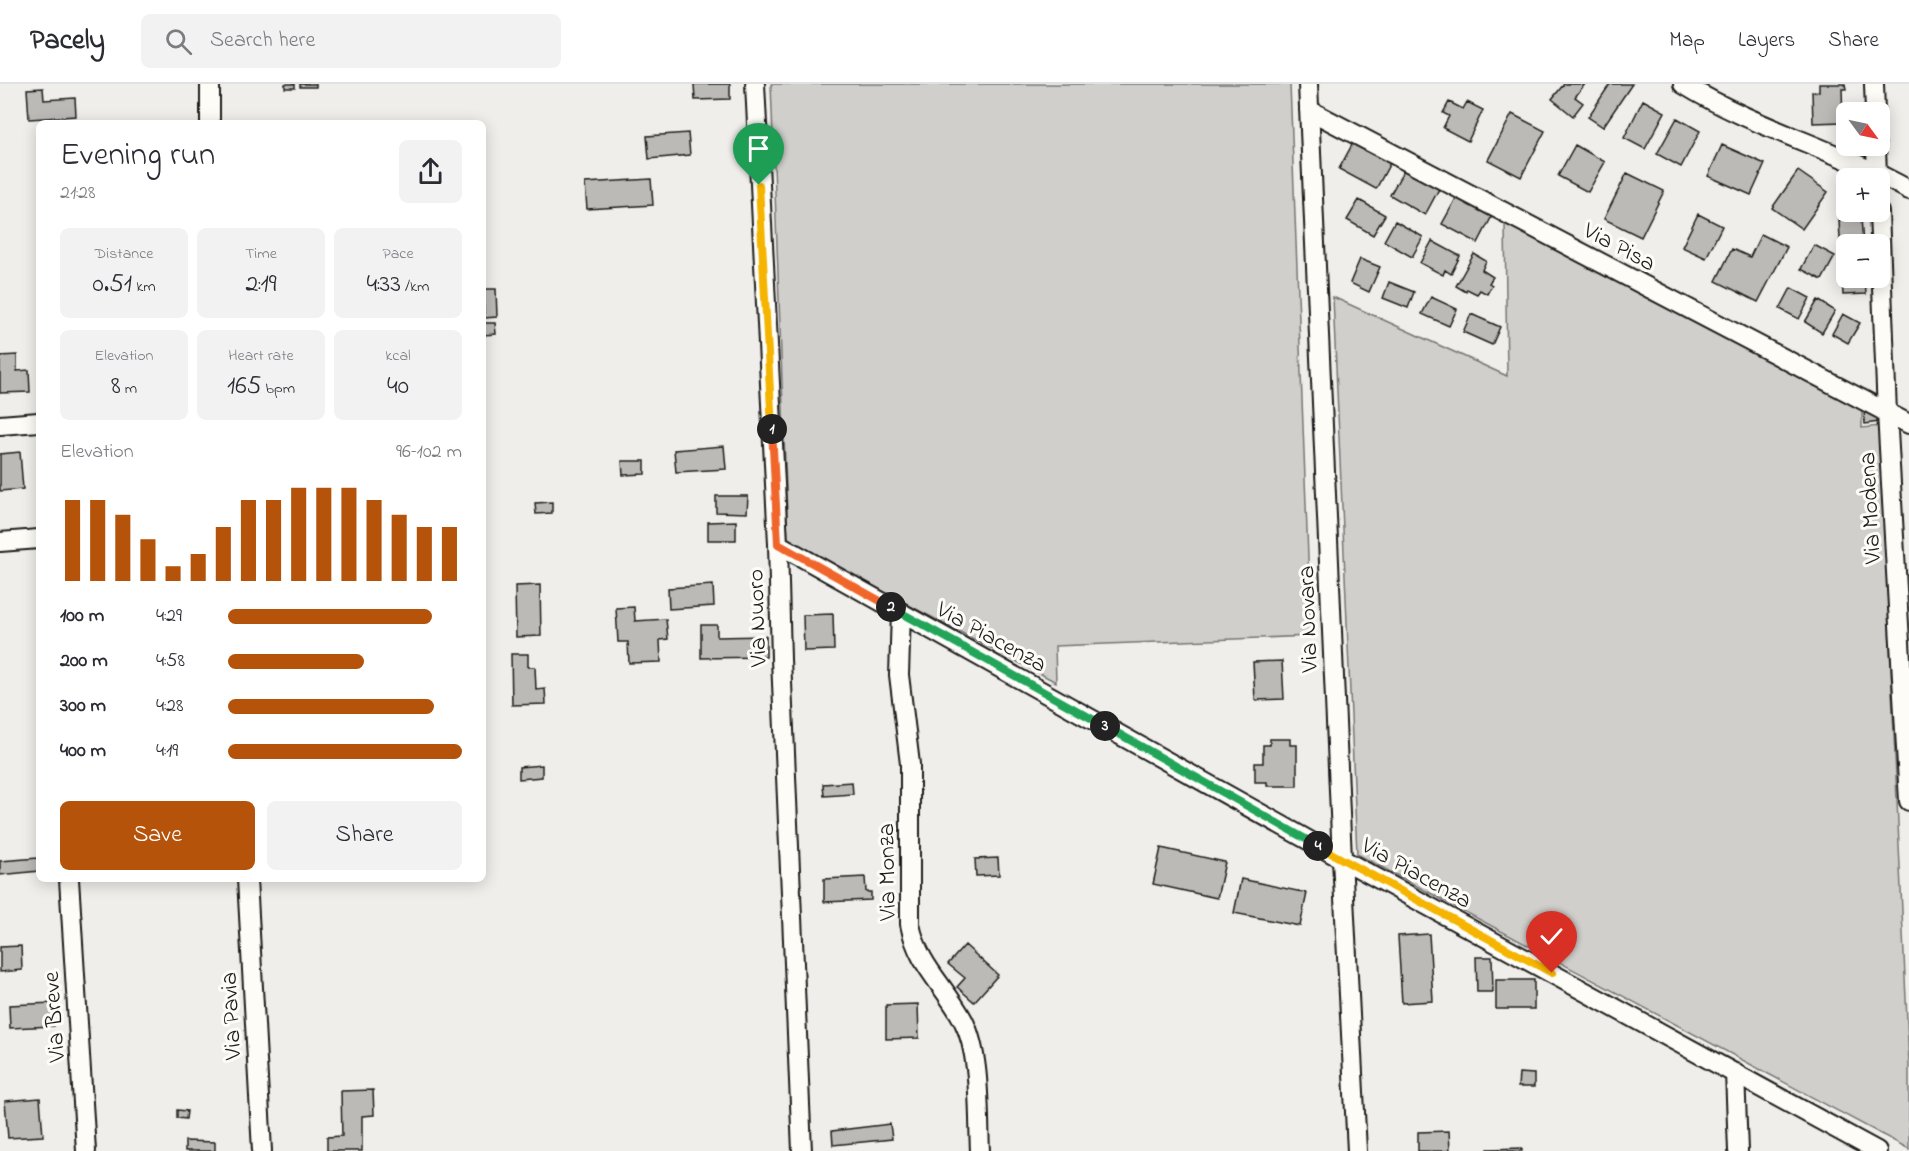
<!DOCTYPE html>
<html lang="en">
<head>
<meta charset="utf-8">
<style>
	body { margin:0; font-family:"Indie Flower",sans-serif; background:#f2f2f3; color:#2b2b33; height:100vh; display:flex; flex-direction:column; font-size:22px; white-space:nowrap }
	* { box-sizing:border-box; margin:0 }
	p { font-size:20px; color:#7c7c81 }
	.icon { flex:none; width:33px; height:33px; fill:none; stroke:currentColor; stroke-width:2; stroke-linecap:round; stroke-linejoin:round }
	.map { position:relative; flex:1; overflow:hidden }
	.details { position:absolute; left:36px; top:36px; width:450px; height:762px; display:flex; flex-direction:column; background:#fff; border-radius:9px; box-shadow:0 3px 15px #0003 }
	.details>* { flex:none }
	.needle { width:39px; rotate:123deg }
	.controls { position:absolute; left:1836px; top:18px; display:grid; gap:12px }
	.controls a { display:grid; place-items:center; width:54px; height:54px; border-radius:9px; background:#fff; box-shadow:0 3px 15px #0003; font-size:30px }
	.pin { position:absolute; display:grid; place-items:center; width:51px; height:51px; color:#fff; margin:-62px -26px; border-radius:50% 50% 50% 0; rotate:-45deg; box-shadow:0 0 6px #0007 }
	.pin .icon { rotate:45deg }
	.km { position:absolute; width:30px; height:30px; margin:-15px; border-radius:50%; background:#222; color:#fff; font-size:16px; line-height:30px; text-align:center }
	.round { display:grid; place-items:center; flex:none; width:63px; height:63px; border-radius:9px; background:#f2f2f3 }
	.headline { display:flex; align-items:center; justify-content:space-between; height:102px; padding:0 24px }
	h1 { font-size:33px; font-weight:600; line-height:45px }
	.stats { display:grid; grid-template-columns:repeat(3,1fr); gap:9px; height:102px; padding:6px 24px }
	.stats div { display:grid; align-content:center; border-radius:9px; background:#f2f2f3; text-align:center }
	.stats b { font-size:26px; font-weight:600 }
	.stats small { font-size:16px; font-weight:400 }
	.stats p { font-size:16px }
	.chart { height:168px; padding:12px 24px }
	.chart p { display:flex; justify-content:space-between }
	.chart svg { width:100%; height:108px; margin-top:6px; stroke:#b45309; stroke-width:6 }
	.action { display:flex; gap:12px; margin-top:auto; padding:12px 24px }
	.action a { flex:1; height:69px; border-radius:9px; background:#b45309; color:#fff; font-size:24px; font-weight:600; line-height:69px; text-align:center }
	.action a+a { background:#f2f2f3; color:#2b2b33 }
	ul { padding:0 24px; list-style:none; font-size:20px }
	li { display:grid; grid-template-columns:96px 72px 1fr; align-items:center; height:45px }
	li i { height:15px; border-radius:8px; background:#b45309 }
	header { display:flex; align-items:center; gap:36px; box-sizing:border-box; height:84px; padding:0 30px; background:#fff; border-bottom:2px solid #e1e1e2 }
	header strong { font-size:28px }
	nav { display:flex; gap:33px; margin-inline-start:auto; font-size:21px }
	.search { width:420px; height:54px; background:#f2f2f3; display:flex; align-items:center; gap:15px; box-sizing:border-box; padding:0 21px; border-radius:9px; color:#7c7c81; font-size:22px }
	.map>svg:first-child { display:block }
	.green { fill:#d0cfcc; stroke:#767674; stroke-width:1.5 }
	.building { fill:#bbbab6; stroke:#1c1c1c; stroke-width:1.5 }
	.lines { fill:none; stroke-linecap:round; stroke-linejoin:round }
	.street-casing { stroke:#1c1c1c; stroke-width:22 }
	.street { stroke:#fdfcf7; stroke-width:18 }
	.split-1-casing { stroke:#fff; stroke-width:12 }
	.split-2-casing { stroke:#fff; stroke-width:12 }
	.split-3-casing { stroke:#fff; stroke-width:12 }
	.split-4-casing { stroke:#fff; stroke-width:12 }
	.split-5-casing { stroke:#fff; stroke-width:12 }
	.split-1 { stroke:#f5b400; stroke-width:8 }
	.split-2 { stroke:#f0652b; stroke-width:8 }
	.split-3 { stroke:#22a559; stroke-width:8 }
	.split-4 { stroke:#22a559; stroke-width:8 }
	.split-5 { stroke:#f5b400; stroke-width:8 }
	.labels { text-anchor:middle; stroke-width:6; stroke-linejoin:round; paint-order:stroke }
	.street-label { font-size:24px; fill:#1c1c1c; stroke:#fdfcf7 }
</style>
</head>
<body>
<header>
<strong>Pacely</strong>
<div class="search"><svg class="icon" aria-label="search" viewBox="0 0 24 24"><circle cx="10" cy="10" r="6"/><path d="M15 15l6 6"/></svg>Search here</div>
<nav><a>Map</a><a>Layers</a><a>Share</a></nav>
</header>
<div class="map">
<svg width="1909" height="1067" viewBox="0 0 1909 1067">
	<rect width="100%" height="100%" fill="#f0eeea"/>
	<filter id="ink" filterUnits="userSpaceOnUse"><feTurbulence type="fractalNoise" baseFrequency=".0167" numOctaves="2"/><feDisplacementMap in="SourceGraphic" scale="12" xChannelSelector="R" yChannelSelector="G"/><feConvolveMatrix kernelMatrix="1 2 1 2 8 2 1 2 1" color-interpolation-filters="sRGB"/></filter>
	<g filter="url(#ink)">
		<!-- green -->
		<path class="green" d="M771,0H1290L1311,552L1055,562L1056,598L788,458Z
			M1505,139L1862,322V344L1880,342L1909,981V1065L1357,770L1333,213L1507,292Z"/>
		<!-- building -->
		<path class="building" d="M285,0H295V4H285Z
			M300,0H316V3H300Z
			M694,0H730V15L695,16Z
			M1564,0H1585L1575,13L1583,19L1573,32L1552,15Z
			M1610,0H1632L1603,43L1588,33Z
			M1819,0H1845L1846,5H1842L1843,38L1813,39L1812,8L1819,7Z
			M43,4L44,16L75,14L76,32L29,35L27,5Z
			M1643,16L1665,28L1645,65L1624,54Z
			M1449,18L1463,25L1467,18L1483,26L1468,57L1443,44L1449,32L1443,29Z
			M1512,30L1545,47L1521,93L1488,76Z
			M1677,34L1700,47L1681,83L1657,70Z
			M688,49L690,71L649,75L647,52Z
			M1353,59L1390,79L1376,105L1339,85Z
			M1575,61L1605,78L1588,108L1558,92Z
			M1722,61L1765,80L1751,111L1708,92Z
			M1405,84L1440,103L1425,131L1390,111Z
			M1798,87L1828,108L1802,145L1772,124Z
			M1627,89L1664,107L1641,153L1604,135Z
			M651,95L653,121L587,125L585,99Z
			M1458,111L1493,130L1478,159L1442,140Z
			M1359,116L1385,131L1373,151L1347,136Z
			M1698,130L1722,142L1706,174L1682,163Z
			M1861,134L1863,160H1846V194H1865L1866,210L1843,211L1839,136Z
			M1395,137L1423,153L1412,173L1384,157Z
			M1761,150L1787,163L1758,218L1716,197L1732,165L1750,173Z
			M1432,157L1460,172L1451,190L1445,186L1443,191L1420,179Z
			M1814,161L1835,172L1822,196L1801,185Z
			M1474,170L1486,177L1482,186L1493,193L1489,199L1492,201L1487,210L1480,206L1477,210L1467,205L1466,208L1456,202Z
			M1360,175L1380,183L1369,208L1350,199Z
			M1389,198L1414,208L1408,224L1383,214Z
			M1791,204L1810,214L1799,235L1780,225Z
			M483,205H496L497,233L484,234Z
			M1431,213L1457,225L1449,242L1422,230Z
			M1818,216L1835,227L1822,249L1805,238Z
			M1471,230L1500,243L1492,261L1463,248Z
			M1843,230L1860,239L1848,259L1832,250Z
			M483,239H495L496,250L483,251Z
			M17,271V287L29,286L30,308L0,309V272Z
			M1878,326L1879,338L1865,340L1864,328Z
			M724,362L726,385L676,388L674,366Z
			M20,368L23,405L0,407V370Z
			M622,377H645V390L623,391Z
			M716,412H748L747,429L716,428Z
			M552,418V429L536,430L535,419Z
			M736,437V456H708V438Z
			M540,501L541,552L516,553L515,502Z
			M713,501L714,522L669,525L668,504Z
			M634,523L635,537L666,535L668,555L660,556L661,578L629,579L628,558H618L616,524Z
			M833,530L834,566L804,567L803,531Z
			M701,541H717V553L766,552V573L701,574Z
			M511,570H528V583H535L536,606L545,605L546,620L512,621Z
			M1282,577L1284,615L1255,616L1253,578Z
			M1270,655H1290V661H1297V702H1267V698H1255V679H1263V661H1270Z
			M542,681V693L519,695V683Z
			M852,698L853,710L824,712L823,700Z
			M1161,764L1225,778L1217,814L1153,800Z
			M38,774L39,787L0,791V777Z
			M998,774L999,791L976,792L975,775Z
			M865,793L866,808H871V816L824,818V795Z
			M1241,795L1307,809L1300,842L1234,829Z
			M1429,850L1433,917L1402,919L1398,852Z
			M965,861L998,891L974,918L957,903L965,894L948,880Z
			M21,862L22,886L0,888V863Z
			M1476,873H1492L1493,908H1477Z
			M1496,896H1534V925H1496Z
			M53,919L54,942L10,944L9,921Z
			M918,920L919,954L886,955V921Z
			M1519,989L1534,990V1003H1518Z
			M373,1006L374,1031L362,1032V1067H327V1053L342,1052L341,1007Z
			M40,1014L43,1052L8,1054L5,1017Z
			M177,1026L187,1027L186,1035L177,1034Z
			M890,1040L892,1055L833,1061L832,1047Z
			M1449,1047L1450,1067H1418V1048Z
			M185,1057L215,1058V1067H185Z
			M1522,1064V1067H1488V1065Z"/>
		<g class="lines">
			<!-- street casing -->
			<g class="street-casing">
				<path id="street" d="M755,0L778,460L781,575L802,1067
					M1308,0L1342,775L1357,1067
					M1683,0C1754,44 1836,65 1909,106
					M1874,0L1875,28
					M1309,26L1909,340
					M210,39V0
					M1876,62L1877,94
					M1879,128L1887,329L1909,717
					M0,341L39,338
					M0,458L39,455
					M778,460L1342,775L1877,1067
					M901,528L899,591L910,680V840C918,882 944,900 963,936C981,971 978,1027 980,1067
					M69,795L86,1067
					M247,795L262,1067
					M1735,989L1738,1067"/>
			</g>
			<!-- street -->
			<use href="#street" class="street"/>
		</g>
	</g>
	<g class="lines" filter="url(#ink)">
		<!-- split-1 casing -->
		<g class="split-1-casing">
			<path id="split-1" d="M759,101L772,345"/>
		</g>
		<!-- split-2 casing -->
		<g class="split-2-casing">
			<path id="split-2" d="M772,345L778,460L891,523"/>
		</g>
		<!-- split-3 casing -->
		<g class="split-3-casing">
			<path id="split-3" d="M891,523L1105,642"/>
		</g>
		<!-- split-4 casing -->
		<g class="split-4-casing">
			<path id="split-4" d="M1105,642L1318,762"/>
		</g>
		<!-- split-5 casing -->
		<g class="split-5-casing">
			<path id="split-5" d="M1318,762L1552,889"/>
		</g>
		<!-- split-1 -->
		<use href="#split-1" class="split-1"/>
		<!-- split-2 -->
		<use href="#split-2" class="split-2"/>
		<!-- split-3 -->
		<use href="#split-3" class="split-3"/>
		<!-- split-4 -->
		<use href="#split-4" class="split-4"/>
		<!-- split-5 -->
		<use href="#split-5" class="split-5"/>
	</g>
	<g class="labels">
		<!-- street labels -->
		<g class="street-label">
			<text transform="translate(1620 162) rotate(28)" y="8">Via Pisa</text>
			<text transform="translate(1869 424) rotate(-93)" y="8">Via Modena</text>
			<text transform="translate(756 534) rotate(-92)" y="8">Via Nuoro</text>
			<text transform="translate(1307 535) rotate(-92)" y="8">Via Novara</text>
			<text transform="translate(992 552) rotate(29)" y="8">Via Piacenza</text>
			<text transform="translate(886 788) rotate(-91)" y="8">Via Monza</text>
			<text transform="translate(1417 788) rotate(29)" y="8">Via Piacenza</text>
			<text transform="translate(230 932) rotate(-93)" y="8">Via Pavia</text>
			<text transform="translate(53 933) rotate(-94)" y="8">Via Breve</text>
		</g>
	</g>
</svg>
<div class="controls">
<a><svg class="needle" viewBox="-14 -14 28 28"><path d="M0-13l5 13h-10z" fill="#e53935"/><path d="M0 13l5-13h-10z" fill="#7c7c81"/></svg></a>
<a>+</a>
<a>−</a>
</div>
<div class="pin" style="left:759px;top:101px;background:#1e9e55"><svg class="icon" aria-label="arrive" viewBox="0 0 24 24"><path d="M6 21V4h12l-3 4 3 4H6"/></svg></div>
<div class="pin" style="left:1552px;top:889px;background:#d93025"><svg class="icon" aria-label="check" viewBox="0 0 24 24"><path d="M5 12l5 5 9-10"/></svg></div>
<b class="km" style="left:772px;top:345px">1</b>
<b class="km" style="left:891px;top:523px">2</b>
<b class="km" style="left:1105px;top:642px">3</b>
<b class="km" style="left:1318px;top:762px">4</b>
<section class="details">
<div class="headline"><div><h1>Evening run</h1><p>21:28</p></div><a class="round"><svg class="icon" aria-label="share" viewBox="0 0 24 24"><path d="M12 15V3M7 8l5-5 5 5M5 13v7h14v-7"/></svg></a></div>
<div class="stats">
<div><p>Distance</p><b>0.51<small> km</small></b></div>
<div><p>Time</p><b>2:19</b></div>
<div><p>Pace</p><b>4:33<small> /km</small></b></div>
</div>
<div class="stats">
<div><p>Elevation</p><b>8<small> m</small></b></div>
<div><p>Heart rate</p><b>165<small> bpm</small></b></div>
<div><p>kcal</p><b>40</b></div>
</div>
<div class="chart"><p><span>Elevation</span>96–102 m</p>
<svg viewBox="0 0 160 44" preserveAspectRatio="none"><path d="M5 44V11M15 44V11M25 44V17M35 44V27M45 44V38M55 44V33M65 44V22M75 44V11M85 44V11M95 44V6M105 44V6M115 44V6M125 44V11M135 44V17M145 44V22M155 44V22"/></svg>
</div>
<ul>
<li><b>100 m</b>4:29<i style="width:87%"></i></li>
<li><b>200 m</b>4:58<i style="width:58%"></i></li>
<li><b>300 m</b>4:28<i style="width:88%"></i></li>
<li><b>400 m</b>4:19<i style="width:100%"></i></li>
</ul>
<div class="action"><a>Save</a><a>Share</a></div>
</section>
</div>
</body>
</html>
